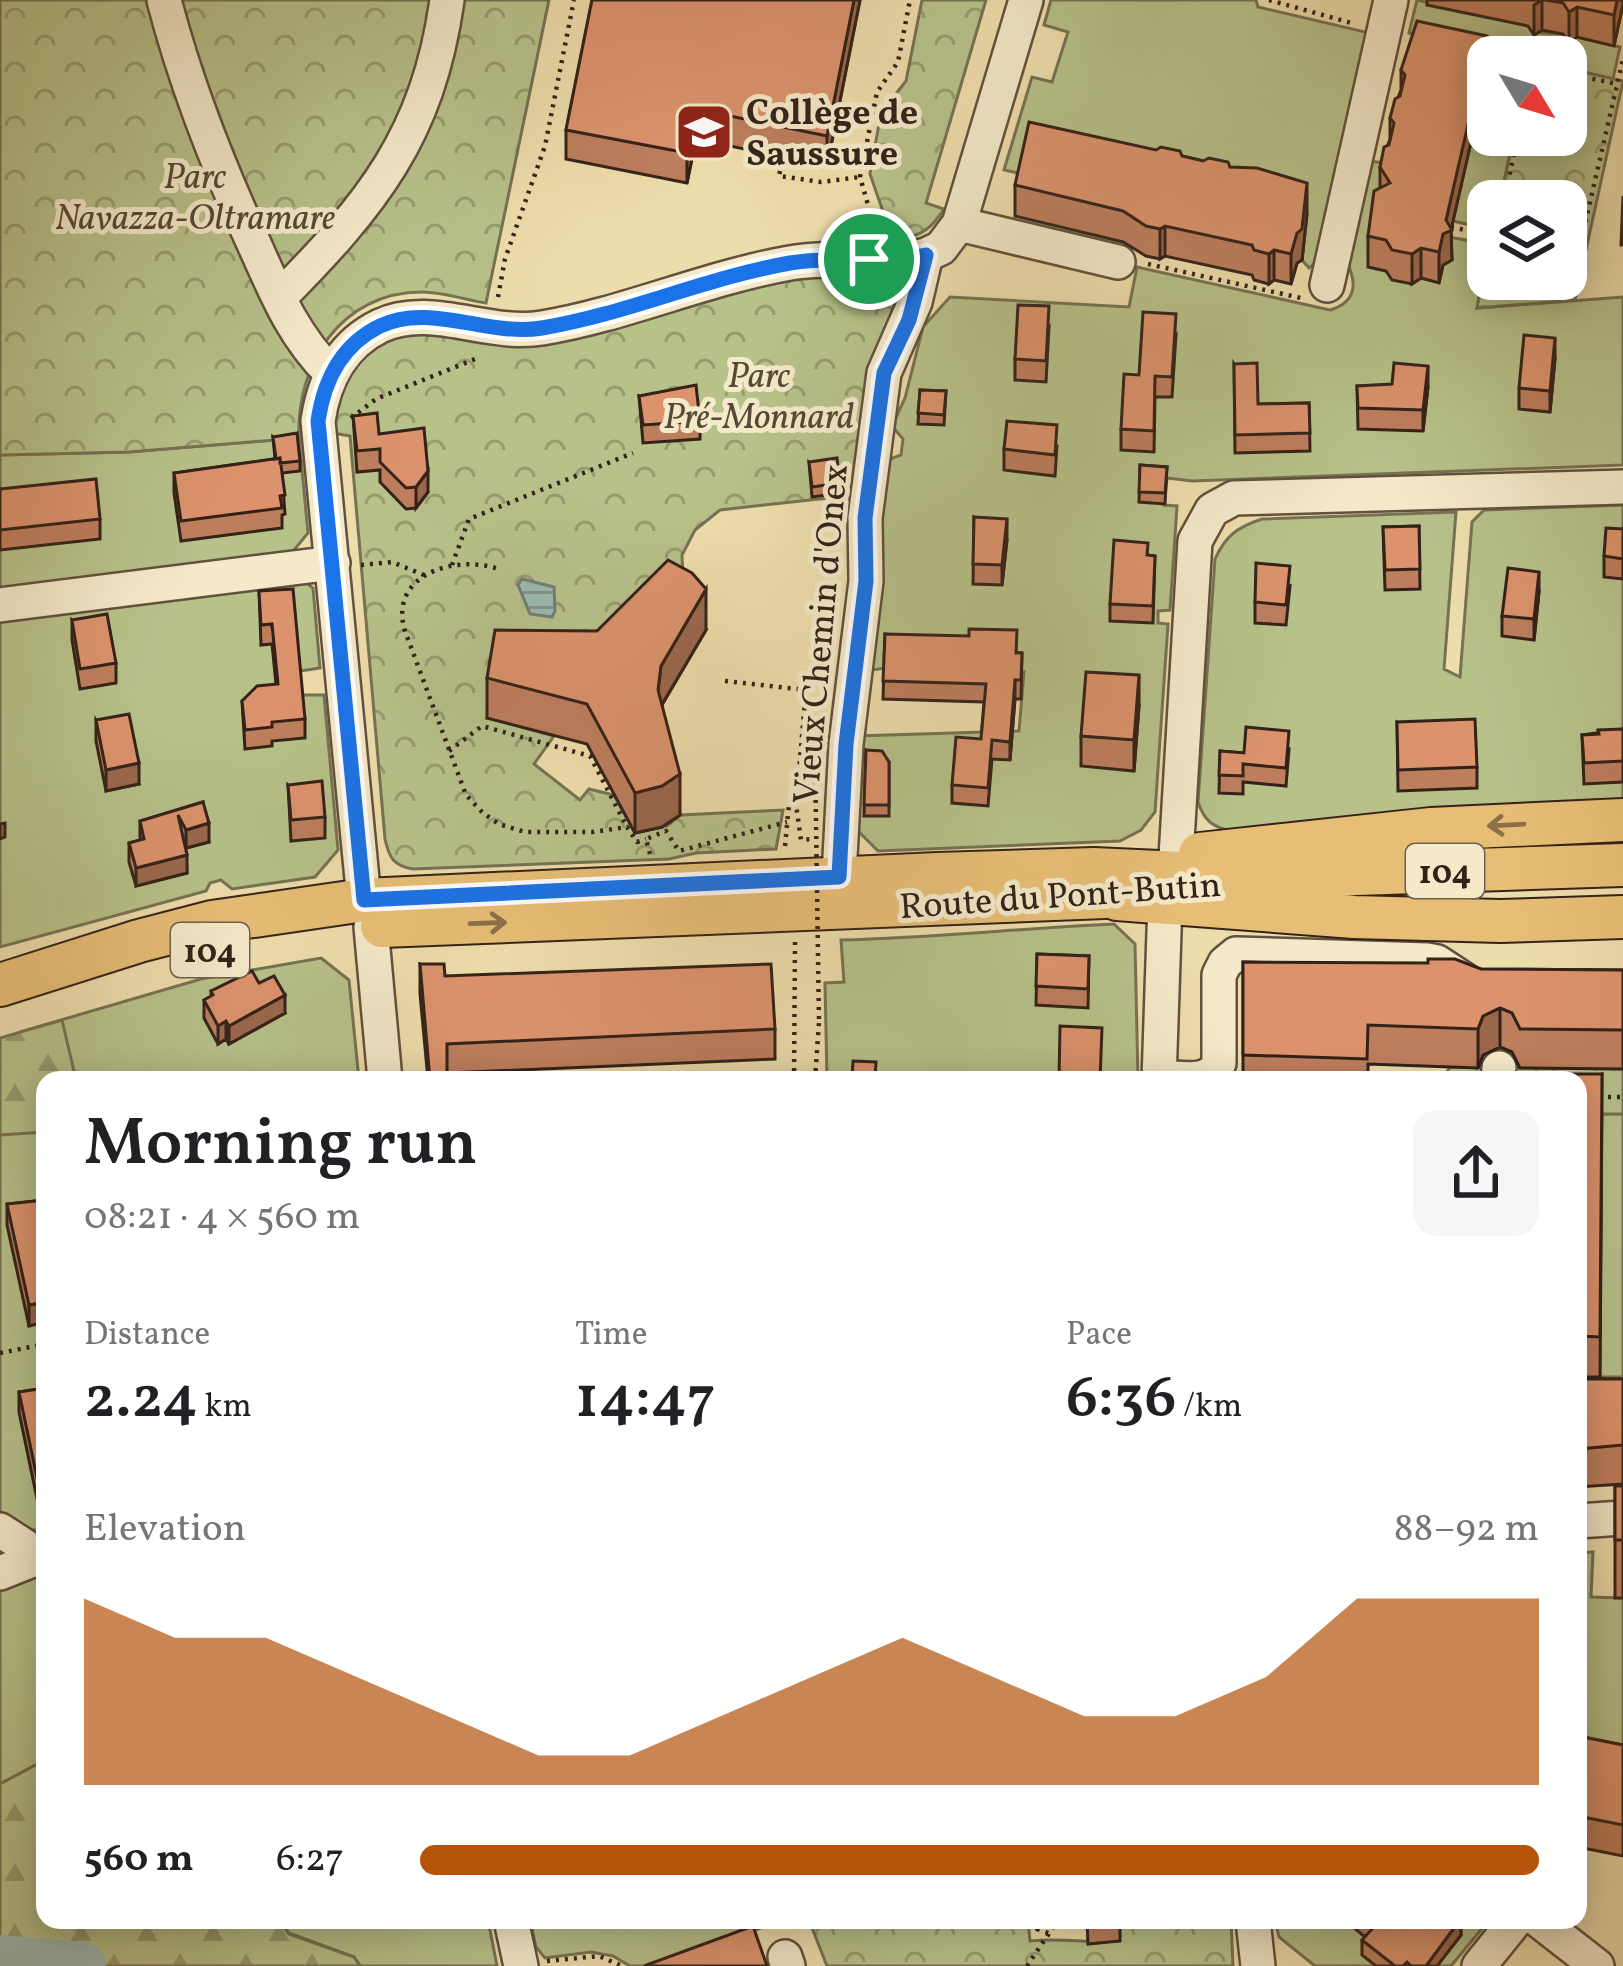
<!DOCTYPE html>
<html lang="en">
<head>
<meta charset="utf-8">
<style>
	body { margin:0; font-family:Vollkorn,serif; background:#f6f6f6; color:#202124; height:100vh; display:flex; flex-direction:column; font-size:45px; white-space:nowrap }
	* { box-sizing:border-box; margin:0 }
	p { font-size:39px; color:#757577 }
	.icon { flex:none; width:66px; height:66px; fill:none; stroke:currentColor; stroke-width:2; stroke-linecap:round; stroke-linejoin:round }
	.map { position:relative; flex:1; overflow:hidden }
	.side { position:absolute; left:36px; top:1071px; width:1551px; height:858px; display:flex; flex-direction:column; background:#fff; border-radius:24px; box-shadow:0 6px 30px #0003 }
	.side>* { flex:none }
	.needle { width:78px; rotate:128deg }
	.controls { position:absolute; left:1467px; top:36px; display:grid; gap:24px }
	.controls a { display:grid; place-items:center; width:120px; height:120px; border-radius:24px; background:#fff; box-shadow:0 6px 30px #0003; font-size:60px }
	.pin { position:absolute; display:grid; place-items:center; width:102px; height:102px; color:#fff; margin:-51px; border:6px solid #fff; border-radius:50%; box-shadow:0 3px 12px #0007 }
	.round { display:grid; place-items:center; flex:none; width:126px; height:126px; border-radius:24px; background:#f6f6f6 }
	.headline { display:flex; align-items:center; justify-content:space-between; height:204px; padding:0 48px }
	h1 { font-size:66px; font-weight:600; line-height:90px }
	.stats { display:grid; grid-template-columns:repeat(3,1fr); gap:18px; height:204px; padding:12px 48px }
	.stats div { display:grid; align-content:center }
	.stats b { font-size:60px; font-weight:600 }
	.stats small { font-size:33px; font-weight:400 }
	.stats p { font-size:33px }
	.chart { height:336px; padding:24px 48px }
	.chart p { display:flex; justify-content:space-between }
	.chart svg { width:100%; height:216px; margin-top:12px; fill:#b45309; opacity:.7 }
	ul { padding:0 48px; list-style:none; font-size:39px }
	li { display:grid; grid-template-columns:192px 144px 1fr; align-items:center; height:90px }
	li i { height:30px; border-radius:15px; background:#b45309 }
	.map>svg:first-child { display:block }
	.green { fill:#b7c18a; stroke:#767252; stroke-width:3 }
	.forest { fill:url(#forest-firs); stroke:#767252; stroke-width:3 }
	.park { fill:url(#park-crowns); stroke:#767252; stroke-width:3 }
	.water { fill:url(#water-rules); stroke:#727d75; stroke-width:3 }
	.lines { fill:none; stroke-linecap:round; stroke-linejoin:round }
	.river { stroke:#9bbab2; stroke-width:48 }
	.minor-casing { stroke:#62513e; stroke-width:38 }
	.major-casing { stroke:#342219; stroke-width:46 }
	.path { stroke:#342219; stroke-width:4.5; stroke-dasharray:3 6; stroke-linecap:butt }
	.minor { stroke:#f4e9c9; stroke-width:33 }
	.major { stroke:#e7be76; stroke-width:42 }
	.path-bridge { stroke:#342219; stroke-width:4.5; stroke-dasharray:3 6; stroke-linecap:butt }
	.wall { fill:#bd7e5e; stroke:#342219; stroke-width:3 }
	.shaded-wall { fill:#9a674c; stroke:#342219; stroke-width:3 }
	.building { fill:#dc936d; stroke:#342219; stroke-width:3 }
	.oneway { stroke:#8e7048 }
	.route-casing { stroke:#fff; stroke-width:24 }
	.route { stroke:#1a73e8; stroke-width:15 }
	.labels { text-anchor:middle; stroke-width:10; stroke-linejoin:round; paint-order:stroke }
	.shield { fill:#f4e9c9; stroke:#6e5e4e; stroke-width:3 }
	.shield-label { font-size:33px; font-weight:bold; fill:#342219 }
	.poi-label { font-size:36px; font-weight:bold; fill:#342219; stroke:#f4e9c9; text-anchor:start }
	.park-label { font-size:36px; font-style:italic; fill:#554a35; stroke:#f4e9c9 }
	.street-label { font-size:36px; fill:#342219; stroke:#f4e9c9 }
</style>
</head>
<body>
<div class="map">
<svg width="1623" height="1966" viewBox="0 0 1623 1966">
	<defs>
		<pattern id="forest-firs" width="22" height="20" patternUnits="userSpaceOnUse" patternTransform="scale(3)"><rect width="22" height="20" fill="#b7c18a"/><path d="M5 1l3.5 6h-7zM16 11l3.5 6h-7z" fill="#969c70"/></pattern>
		<pattern id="park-crowns" width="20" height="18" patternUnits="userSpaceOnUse" patternTransform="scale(3)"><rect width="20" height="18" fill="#b7c18a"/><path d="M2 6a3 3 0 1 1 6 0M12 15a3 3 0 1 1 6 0" fill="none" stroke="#969c70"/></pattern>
		<pattern id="water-rules" width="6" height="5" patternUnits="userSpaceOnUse" patternTransform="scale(3)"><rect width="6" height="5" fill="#9bbab2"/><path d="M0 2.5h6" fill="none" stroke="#7f9790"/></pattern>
	</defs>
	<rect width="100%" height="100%" fill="#eeddac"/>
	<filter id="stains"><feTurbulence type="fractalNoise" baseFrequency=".00167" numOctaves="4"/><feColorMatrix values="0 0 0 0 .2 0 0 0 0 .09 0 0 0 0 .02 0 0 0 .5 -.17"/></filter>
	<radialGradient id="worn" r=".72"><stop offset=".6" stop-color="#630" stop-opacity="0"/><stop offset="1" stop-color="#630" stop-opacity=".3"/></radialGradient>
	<!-- green -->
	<path class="green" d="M1051,0H1256L1258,7L1374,34L1322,258L1309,268L1302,260L1304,237L1004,170L1032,77L1052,82L1068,32L1044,25Z
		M1417,0L1528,26L1532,32L1563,34L1572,40L1577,37L1620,47L1613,79L1566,68V57H1518L1409,33Z
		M1471,139L1511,148L1500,201H1488V229L1453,221Z
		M1370,161L1391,164L1417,277L1439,282L1449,237L1488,244L1477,308L1623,297V465L1192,481L1167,478L1164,505L1177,506L1170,610L1158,611V623L1168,624L1155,812L1141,830L1120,841L878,851L854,827L856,736L1019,731L1024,672H1016V649L865,671L887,460L901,455L903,439L892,426L905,398L923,327L950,297L1129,307L1137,267L1330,310C1354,303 1358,286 1348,265Z
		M299,438L308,533L289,556L0,591V455L129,452Z
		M1623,505V800L1438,808L1231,831C1212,827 1204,820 1198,802L1215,559C1226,535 1238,527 1262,519L1456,512L1444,669L1460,677L1472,522L1484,510Z
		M301,579L313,588L320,668L300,671L301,695H324L338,850L315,877L232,889L221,880L210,883L206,891L0,947V615Z
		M1114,924L1135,944L1138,1080H827L825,983L844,982L841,940C932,938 1022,928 1114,924Z
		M321,958L349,980L359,1080H45V1530H12L0,1535V1056L20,1032L201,979Z
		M1602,1114H1623V1377H1600Z
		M1578,1543L1580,1553L1593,1552L1591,1597L1623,1598V1776L1578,1767L1581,1580L1578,1579Z
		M45,1570V1760L0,1784V1587Z
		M279,1920H488L497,1966H360L354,1957L289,1933Z
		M530,1920H784L744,1934L735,1966H630L613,1956L591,1952L545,1958L536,1947Z
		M1275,1920H1489L1451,1966H1315L1279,1937Z"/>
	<!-- forest -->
	<path class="forest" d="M62,1020L76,1080H45V1132L0,1135V1038Z
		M45,1760V1920H279L289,1934L354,1957L360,1966H0V1784Z"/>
	<!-- park -->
	<path class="park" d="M0,0H549L486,303C466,300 443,292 422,292C340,292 296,365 299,438L129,452L0,455Z
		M922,0H986L926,203L944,209C931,230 914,244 890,232L870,174L881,113L906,81Z
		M1566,68L1623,81L1575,300L1477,308L1488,253V279H1566V201H1500L1514,135H1566Z
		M895,271L905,291L855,495L720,510L695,530L682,555L683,579L488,718L554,736L534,764L580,800L589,789L614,795L635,833L668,825L680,815L783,810L776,849L696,853L669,859L413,869C394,866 389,858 385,839L350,436L333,433C338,395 348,361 384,341C424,319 467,349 509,344C606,330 707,287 803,275C833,271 865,272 895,271Z
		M1450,1067L1623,1069V1114H1578V1080H1442Z
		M809,1920H1028L1030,1941C1061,1937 1089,1944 1119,1941V1920H1231L1233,1966H827Z"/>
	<!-- water -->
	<path class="water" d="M522,579L554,587L555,611L552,617L530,614L518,585Z"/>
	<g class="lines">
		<!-- river -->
		<path class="river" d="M0,1959L82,1966"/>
		<!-- minor casing -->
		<g class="minor-casing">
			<path id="minor" d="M164,0C186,85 218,166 255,246C276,293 294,337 331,373
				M959,224L1118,262
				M1327,285L1391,0
				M279,298C372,204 428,136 447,0
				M0,605L333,563
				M1176,857L1195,541L1212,510L1234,498L1623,487
				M839,876L846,744L866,581L865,518L884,373L915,302L926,255
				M364,900L318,421C324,380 341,345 380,326C430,302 488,337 542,328C623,315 705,278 790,263C835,255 882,265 926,255L941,248L959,224L1026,0
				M371,927L385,1080
				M1159,1077C1180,1077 1210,1086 1219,1063V975L1225,963L1236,954L1427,960L1437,962L1466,981
				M1159,1080L1165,902
				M1498,1080L1499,1068
				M1578,1521L1623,1518
				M0,1530L40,1556
				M0,1573L45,1555
				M511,1920L521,1966
				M1253,1920L1258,1966
				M1538,1920L1597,1966
				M785,1957L788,1966
				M1479,1966L1516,1920"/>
		</g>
		<!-- major casing -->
		<g class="major-casing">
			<path id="major" d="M1200,854L1431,829L1623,820
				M1117,899L1354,917L1500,921L1623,917
				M382,926L1105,897
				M0,985L139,941L212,922L364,900L938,874L1094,869L1267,877L1623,865"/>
		</g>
		<!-- path -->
		<path class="path" d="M1269,0L1355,24
			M1566,73L1617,84
			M1488,135L1516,141
			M780,171L779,176L821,182L860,177
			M1504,201L1518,135
			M1451,227L1488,235
			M875,229L860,177L877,92L898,62L910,0
			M1566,252L1578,254L1623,59
			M1148,264L1301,298
			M498,297L505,259L545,146L574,0
			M351,418L376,399L480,357
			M361,565L392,562L424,575
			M452,565L469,519L633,453
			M496,568C452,555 388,576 405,631L466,795L483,813L499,824L525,832H593L627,827L637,842L646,839
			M725,681L806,690L796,805
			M449,751L482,726L590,756L627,827
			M785,846L789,804L796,805L801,840L813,839
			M650,854L646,839L666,831L679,851L787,822
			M794,1080L795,942
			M815,1080L819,1022
			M1599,1097H1623
			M0,1353L45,1344
			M1036,1920L1037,1929L1051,1934
			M547,1961L599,1956L622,1966
			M1027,1966L1058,1920"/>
		<!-- minor -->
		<use href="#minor" class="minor"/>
		<!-- major -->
		<use href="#major" class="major"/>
		<!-- path-bridge -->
		<path class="path-bridge" d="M815,755L819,1022"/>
	</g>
	<!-- wall -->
	<path class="wall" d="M592,0H860L827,166L696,139L687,183L566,159V130Z
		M1427,0H1623V4L1614,46L1577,37L1569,42L1563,34L1542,30L1534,35L1528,26L1427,5Z
		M1487,67V103L1479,107L1451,229L1452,260L1443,265L1439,283L1421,278L1412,284L1392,280L1386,271L1368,267V236L1380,188V167L1390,139V118L1401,90V70Z
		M1182,156L1230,167L1307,214L1302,260L1297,263L1291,284L1274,280L1269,284L1254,280L1252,275L1165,256L1160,259L1146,256L1123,242L1015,216V185Z
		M1623,196V245H1621Z
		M1049,327L1046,382L1015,380V359Z
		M1176,335L1172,397H1155L1154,452L1121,450V429L1139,375Z
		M1555,359L1550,412L1519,409V388Z
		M1234,364L1258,404L1309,403L1310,451L1235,453Z
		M1357,386L1428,387L1423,431L1358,429Z
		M920,390L946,391L944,425L918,424Z
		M639,396L700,421V439L643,443Z
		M353,416L379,434L428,492L416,508L406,509L380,482V470L357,472Z
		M273,437L300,461V471L282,473L285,514L282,515V528L181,541L174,493V473L275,459Z
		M1057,446L1055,476L1004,470V449Z
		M809,462L840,483V493L812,497Z
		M1140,465L1167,467L1165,504L1139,502Z
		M0,489L100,519V539L0,550Z
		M974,517L1007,540L1002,585L973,584Z
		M1419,526L1420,589L1385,590L1383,527Z
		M1623,529V579L1604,577V556Z
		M1148,555L1155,556L1153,623L1110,621V604Z
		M1290,586L1286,625L1255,623V602Z
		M259,591L305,719V738L272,741V746L245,749L242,701L276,684L272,644L261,645Z
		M1539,592L1534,640L1502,636V616Z
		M72,620L116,663V683L80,689L72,640Z
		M706,630L662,705L680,815L662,827L635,833L587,744L487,718V678L597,631Z
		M885,634L1022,653L1021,699H1015L1010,760L992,759L988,806L952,803V785L981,739L984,702L883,699Z
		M1139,706L1134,771L1081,766V736Z
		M96,720L139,784L106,791L96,741Z
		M1397,722L1477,767V788L1398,791Z
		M1623,729V782L1584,784L1582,735Z
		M1289,749L1286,786L1243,782V794L1219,793L1220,751L1244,753Z
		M866,750L889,762V816H864Z
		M288,785L325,817V838L291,841Z
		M203,802L209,842L186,848L187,873L136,886L129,862V843L140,840V821Z
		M1037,954L1089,956L1088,1008L1036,1005Z
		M1243,962L1481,969L1623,970V1069L1520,1068L1512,1052L1500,1047L1483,1055L1478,1068L1368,1064V1080H1243Z
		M420,964L445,976L775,1029V1059L447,1073V1080H428L420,994Z
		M259,983L285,1013L229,1044L226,1039L218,1044L204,1018V1000L211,996V991Z
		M1602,1074L1600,1377H1578V1080Z
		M45,1200L29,1326L7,1225V1204Z
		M1578,1379H1623V1484L1578,1487Z
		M45,1388V1511L40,1513L19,1412V1392Z
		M1615,1486H1623V1598H1615Z
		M1578,1736L1623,1745V1856L1578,1847Z
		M1087,1920H1120V1941L1088,1944Z
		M1345,1920H1461V1935L1437,1966H1376L1362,1955V1940L1365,1937Z"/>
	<!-- shaded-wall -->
	<path class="shaded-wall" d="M854,0H860L827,166V136Z
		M1542,0V30L1534,35V5Z
		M1617,0H1623V4L1614,46V15Z
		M1577,7V37L1569,42V12Z
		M1487,36V103L1479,107L1451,230L1452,260L1443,265L1439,283V252Z
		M696,109V139L687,183V153Z
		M1307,183V214L1302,260L1297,263L1291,284V254Z
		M1165,226V256L1160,259V229Z
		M1421,248V278L1412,284V254Z
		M1274,250V280L1269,284V254Z
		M1555,338V359L1550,412V391Z
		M1428,366V387L1423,431V410Z
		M428,471V492L416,508V487Z
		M1007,519V540L1002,585V565Z
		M1539,572V592L1534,640V619Z
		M706,589V630L661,706L658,690L661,666Z
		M1139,675V706L1134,771V740Z
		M1015,680V699L1010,760V742Z
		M139,763V784L106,791V770Z
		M680,774V815L662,827L635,833V793Z
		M5,823V837L0,839V824Z
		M209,823V842L186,848V830Z
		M187,855V873L136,886V868Z
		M285,995V1013L229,1044V1026Z
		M1500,1008V1047L1483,1055L1478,1068V1029L1483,1016Z
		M226,1021V1039L218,1044V1026Z
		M45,1302V1322L29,1326V1305Z
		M45,1491V1511L40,1513V1492Z
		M1460,1920L1461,1935L1437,1966H1426Z"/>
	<!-- building -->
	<path class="building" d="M592,0H854L827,136L696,109L687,153L566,130Z
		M1546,0H1617L1614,15L1577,7L1569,12L1563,3Z
		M1417,21L1487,36L1482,64L1487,72L1479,77L1446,220L1452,230L1443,234L1439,252L1421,248L1412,254L1392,250L1386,240L1368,236L1374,191L1390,183L1380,167L1384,147L1389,145L1394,123L1390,118L1395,99L1400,96L1405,75L1401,70Z
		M1029,122L1156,150L1161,147L1180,151L1182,156L1203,161L1209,158L1228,162L1230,167L1257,168L1307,183L1302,229L1297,233L1291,254L1274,250L1269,254L1254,250L1252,245L1165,226L1160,229L1146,226L1123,211L1015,185Z
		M1018,305L1049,306L1046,361L1015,359Z
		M1143,312L1176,314L1172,377L1155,376L1154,431L1121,429L1124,374L1139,375Z
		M1524,335L1555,338L1550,391L1519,388Z
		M1257,363L1258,404L1309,403L1310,433L1235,435L1234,364Z
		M1394,363L1428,366L1423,410L1358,408L1357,386L1392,384Z
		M696,385L700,421L643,425L639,396Z
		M920,390L946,391L944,415L918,413Z
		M377,413L379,434L424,428L428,471L416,487L406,488L380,462V449L357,451L353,416Z
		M1007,421L1057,425L1055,455L1004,449Z
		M297,433L300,461L280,463V458L276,459L273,437Z
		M280,458L285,495L280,496L282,508L181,521L174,473Z
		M837,458L840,483L812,487L809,462Z
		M1140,465L1167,467L1165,493L1139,492Z
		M96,479L100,519L0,530V489Z
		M974,517L1007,519L1002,565L973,564Z
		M1419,526L1420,569L1385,570L1383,527Z
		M1606,528L1623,529V559L1604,556Z
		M1114,540L1148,543L1147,555L1155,556L1153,606L1110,604Z
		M668,560L692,573L706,589L661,666L658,690L680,774L662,786L635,793L587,704L487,678L495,630L597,631Z
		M1256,563L1290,566L1286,605L1255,602Z
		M1508,568L1539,572L1534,619L1502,616Z
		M293,589L305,719L272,722V727L245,730L242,701L257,686L278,684L272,624L261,625L259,591Z
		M107,614L116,663L80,669L72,620Z
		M969,629L1017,630L1016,653H1022L1021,680H1015L1010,742L992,740L988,788L952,785L956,737L981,739L986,684L883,681L885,634L969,636Z
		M1086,672L1139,675L1134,740L1081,736Z
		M129,714L139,763L106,770L96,720Z
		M1475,719L1477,767L1398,770L1397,722Z
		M1246,727L1289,731L1286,768L1243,764V776L1219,775L1220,751L1244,753Z
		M1623,729V761L1584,763L1582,735L1599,734L1598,730Z
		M866,750L882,751L889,762V805H864Z
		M322,781L325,817L291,820L288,785Z
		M203,802L209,823L186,830L178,815L187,855L136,868L129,843L144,839L140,821Z
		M1037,954L1089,956L1088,989L1036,986Z
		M1428,959H1455L1481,969L1623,970V1030L1520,1029L1512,1013L1500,1008L1483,1016L1478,1029L1368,1025L1367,1059L1243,1055V962L1428,963Z
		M420,964H444L445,976L771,964L775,1029L447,1044V1080H430Z
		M252,971L259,983L274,976L285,995L229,1026L226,1021L218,1026L204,1000L213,995L211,991Z
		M1060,1026L1102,1028L1100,1080H1059Z
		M853,1061L876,1062L875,1080H852Z
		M1398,1073L1461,1074V1080H1398Z
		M1539,1074H1602L1600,1337L1578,1336V1080H1539Z
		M45,1200V1302L29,1305L7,1204Z
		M1578,1379H1623V1445L1578,1449Z
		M45,1388V1491L40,1492L19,1392Z
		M1615,1486H1623V1540H1615Z
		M1578,1736L1623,1745V1825L1578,1816Z
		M1363,1920H1460L1426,1966H1411L1407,1962L1403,1966H1395L1362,1940L1373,1928Z
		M753,1926L767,1966H644Z"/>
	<!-- one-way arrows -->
	<defs><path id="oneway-shaft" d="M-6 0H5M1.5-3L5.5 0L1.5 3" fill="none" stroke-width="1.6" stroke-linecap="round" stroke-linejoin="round" transform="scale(3)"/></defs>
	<g class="oneway">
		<use href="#oneway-shaft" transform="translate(1506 825) rotate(177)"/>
		<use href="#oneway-shaft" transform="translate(488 923) rotate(-2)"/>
	</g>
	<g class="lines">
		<!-- route casing -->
		<g class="route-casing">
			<path id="route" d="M926,255L909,320L884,373L865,518L866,581L846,744L839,877L364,900L318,421C324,380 341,345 380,326C430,302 488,337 542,328C626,314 705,278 790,263C835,255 882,265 926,255Z"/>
		</g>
		<!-- route -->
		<use href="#route" class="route"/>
	</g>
	<!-- icons -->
	<defs>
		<g id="school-square" transform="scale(3)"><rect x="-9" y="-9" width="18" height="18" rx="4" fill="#8f2418" stroke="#f4e9c9"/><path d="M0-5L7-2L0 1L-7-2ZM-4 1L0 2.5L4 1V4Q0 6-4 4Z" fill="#fff"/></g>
	</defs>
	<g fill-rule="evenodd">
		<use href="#school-square" x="704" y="132"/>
	</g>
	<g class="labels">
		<!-- shield labels -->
		<g class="shield">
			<rect x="1406" y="844" width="78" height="54" rx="9"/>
			<rect x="171" y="923" width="78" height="54" rx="9"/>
		</g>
		<g class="shield-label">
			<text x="1445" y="883">104</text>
			<text x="210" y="962">104</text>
		</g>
		<!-- poi labels -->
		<g class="poi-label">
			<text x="746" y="124">Collège de<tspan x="746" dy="41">Saussure</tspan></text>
		</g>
		<!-- park labels -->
		<g class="park-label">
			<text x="195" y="188">Parc<tspan x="195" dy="41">Navazza-Oltramare</tspan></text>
			<text x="759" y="387">Parc<tspan x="759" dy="41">Pré-Monnard</tspan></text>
		</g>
		<!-- street labels -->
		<g class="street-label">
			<text transform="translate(819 634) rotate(-85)" y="13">Vieux Chemin d'Onex</text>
			<text transform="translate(1060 894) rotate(-4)" y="13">Route du Pont-Butin</text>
		</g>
	</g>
	<rect width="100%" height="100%" filter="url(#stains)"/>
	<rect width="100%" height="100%" fill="url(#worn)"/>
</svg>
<div class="controls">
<a><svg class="needle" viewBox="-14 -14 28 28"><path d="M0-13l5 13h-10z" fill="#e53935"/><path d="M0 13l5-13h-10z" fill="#757577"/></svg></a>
<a><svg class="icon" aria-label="layers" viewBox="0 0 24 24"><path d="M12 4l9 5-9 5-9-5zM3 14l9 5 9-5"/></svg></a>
</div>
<div class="pin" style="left:869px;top:259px;background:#1e9e55"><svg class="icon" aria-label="arrive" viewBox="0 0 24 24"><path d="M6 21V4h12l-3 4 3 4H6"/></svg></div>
<section class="side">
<div class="headline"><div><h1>Morning run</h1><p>08:21 · 4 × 560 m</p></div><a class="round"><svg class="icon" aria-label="share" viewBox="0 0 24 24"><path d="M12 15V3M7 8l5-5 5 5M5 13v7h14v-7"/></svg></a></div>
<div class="stats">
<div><p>Distance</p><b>2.24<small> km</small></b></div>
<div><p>Time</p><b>14:47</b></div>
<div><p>Pace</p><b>6:36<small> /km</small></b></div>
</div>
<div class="chart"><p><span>Elevation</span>88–92 m</p>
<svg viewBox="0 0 160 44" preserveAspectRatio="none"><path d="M0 44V6L10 14L20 14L30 22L40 30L50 38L60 38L70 30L80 22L90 14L100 22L110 30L120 30L130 22L140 6L150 6L160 6V44z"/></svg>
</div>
<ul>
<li><b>560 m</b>6:27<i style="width:100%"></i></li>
</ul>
</section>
</div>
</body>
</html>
